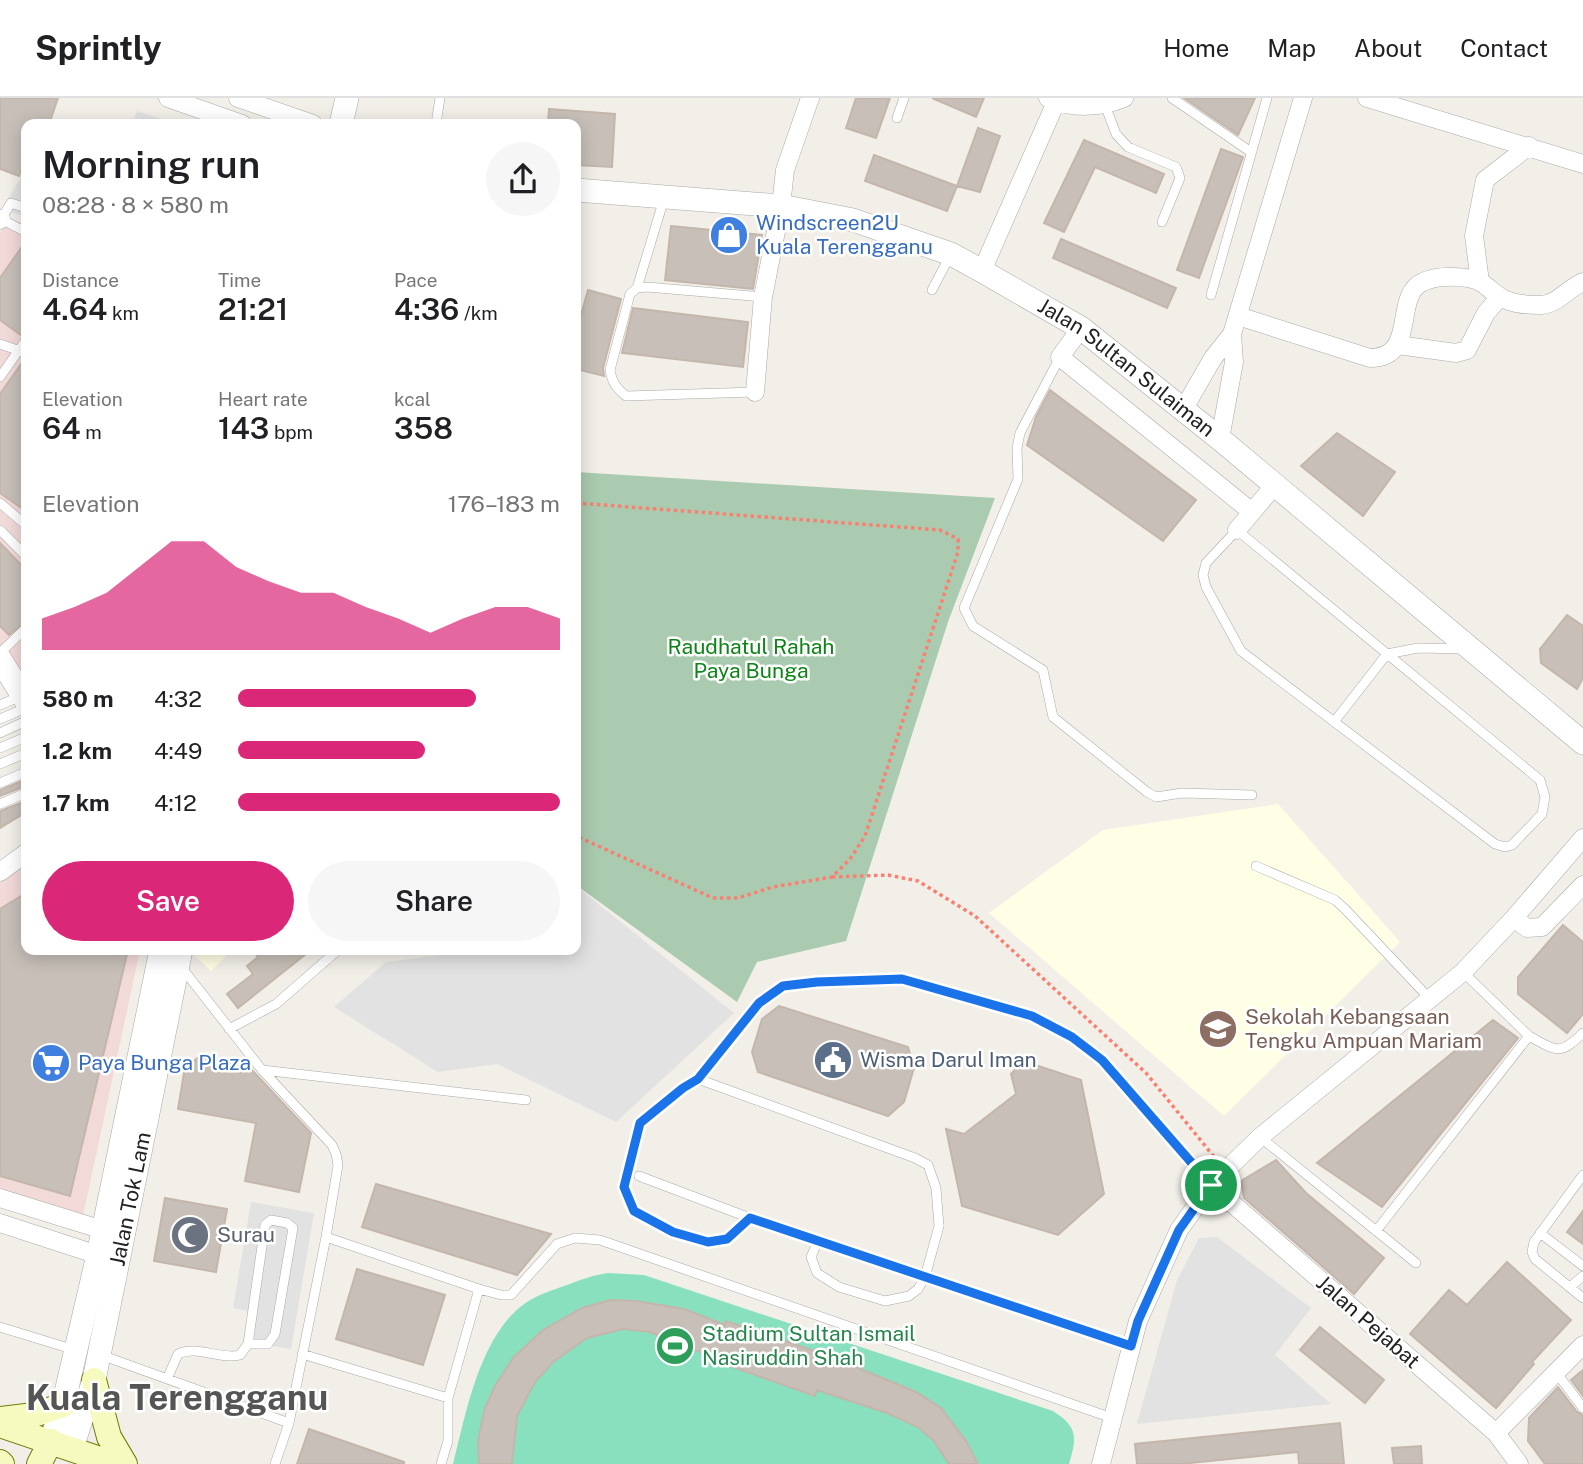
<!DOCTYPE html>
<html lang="en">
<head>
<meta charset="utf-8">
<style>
	body { margin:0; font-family:"Public Sans",sans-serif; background:#f6f6f6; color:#202124; height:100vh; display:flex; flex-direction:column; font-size:26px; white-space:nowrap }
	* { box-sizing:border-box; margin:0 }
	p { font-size:23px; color:#757577 }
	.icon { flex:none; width:38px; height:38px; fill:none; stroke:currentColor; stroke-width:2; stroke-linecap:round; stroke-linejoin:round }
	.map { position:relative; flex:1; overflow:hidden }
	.details { position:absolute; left:21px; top:21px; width:560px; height:836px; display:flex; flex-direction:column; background:#fff; border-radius:14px; box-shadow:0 4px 18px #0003 }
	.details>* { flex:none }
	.pin { position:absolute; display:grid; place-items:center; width:60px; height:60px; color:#fff; margin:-30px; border:4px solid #fff; border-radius:50%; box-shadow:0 2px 7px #0007 }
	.round { display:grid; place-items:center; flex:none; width:74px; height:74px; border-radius:37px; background:#f6f6f6 }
	.head { display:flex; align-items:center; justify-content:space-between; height:119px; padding:0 21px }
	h1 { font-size:38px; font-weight:600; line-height:52px }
	.figures { display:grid; grid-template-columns:repeat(3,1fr); gap:10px; height:119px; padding:7px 21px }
	.figures div { display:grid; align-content:center }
	.figures b { font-size:30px; font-weight:600 }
	.figures small { font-size:19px; font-weight:400 }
	.figures p { font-size:19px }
	.chart { height:196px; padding:14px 21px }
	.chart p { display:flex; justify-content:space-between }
	.chart svg { width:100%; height:126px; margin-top:7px; fill:#db2777; opacity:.7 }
	.cta { display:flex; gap:14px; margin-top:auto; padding:14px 21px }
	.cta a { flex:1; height:80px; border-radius:42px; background:#db2777; color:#fff; font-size:28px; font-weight:600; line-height:80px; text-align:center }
	.cta a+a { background:#f6f6f6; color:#202124 }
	ul { padding:0 21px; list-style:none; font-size:23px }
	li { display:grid; grid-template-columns:112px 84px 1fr; align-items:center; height:52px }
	li i { height:18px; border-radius:9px; background:#db2777 }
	header { display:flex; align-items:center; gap:42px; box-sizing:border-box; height:98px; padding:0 35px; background:#fff; border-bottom:2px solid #e0e0e0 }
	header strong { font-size:33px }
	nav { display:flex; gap:38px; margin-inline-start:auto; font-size:24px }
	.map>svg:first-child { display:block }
	.commercial { fill:#f2dad9 }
	.education { fill:#ffffe5 }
	.cemetery { fill:#aacbaf }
	.pitch { fill:#88e0be }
	.parking { fill:#e2e2e2 }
	.building { fill:#c7bfb8; stroke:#c4b6ab; stroke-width:2 }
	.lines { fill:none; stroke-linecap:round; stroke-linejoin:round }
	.service-casing { stroke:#a9a9a9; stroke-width:10 }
	.minor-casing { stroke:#a9a9a9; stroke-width:19 }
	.tertiary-casing { stroke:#a9a9a9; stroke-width:24 }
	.secondary-casing { stroke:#707d05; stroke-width:26 }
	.path { stroke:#fa8072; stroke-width:3.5; stroke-dasharray:3.5 3.5; stroke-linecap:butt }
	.service { stroke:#fff; stroke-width:9 }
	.minor { stroke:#fff; stroke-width:18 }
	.tertiary { stroke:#fff; stroke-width:23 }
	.secondary { stroke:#f7fabf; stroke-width:24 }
	.service-bridge-casing { stroke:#a9a9a9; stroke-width:10; stroke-linecap:butt }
	.service-bridge { stroke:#fff; stroke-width:9 }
	.route-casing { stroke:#fff; stroke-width:14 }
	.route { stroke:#1a73e8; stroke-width:9 }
	.labels { text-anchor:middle; stroke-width:5; stroke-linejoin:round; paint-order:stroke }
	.shop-label { font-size:21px; fill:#366cbe; stroke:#fff; text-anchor:start }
	.street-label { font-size:21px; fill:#222; stroke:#fff }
	.park-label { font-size:21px; fill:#0c8416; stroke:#fff }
	.education-label { font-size:21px; fill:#785e54; stroke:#fff; text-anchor:start }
	.service-label { font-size:21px; fill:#4e5e75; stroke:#fff; text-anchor:start }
	.worship-label { font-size:21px; fill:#5b616d; stroke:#fff; text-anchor:start }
	.leisure-label { font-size:21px; fill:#27864d; stroke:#fff; text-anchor:start }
	.town-label { font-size:35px; font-weight:bold; fill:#555; stroke:#fff }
</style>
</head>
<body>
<header>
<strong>Sprintly</strong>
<nav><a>Home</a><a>Map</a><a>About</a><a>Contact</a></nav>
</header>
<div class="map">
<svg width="1583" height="1366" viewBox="0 0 1583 1366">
	<rect width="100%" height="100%" fill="#f2efe9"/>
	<!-- commercial -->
	<path class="commercial" d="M9,121L26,126V597L0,557V134Z
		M26,765V852H140L83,1118L0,1102V784Z"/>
	<!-- education -->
	<path class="education" d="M1278,706L1400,844L1224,1018L989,815L1103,732Z
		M189,852H232L211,873Z"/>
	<!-- cemetery -->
	<path class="cemetery" d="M576,374L995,400L948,524L846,843L757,864L737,904L576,787Z"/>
	<!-- pitch -->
	<path class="pitch" d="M608,1175L644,1177L1053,1313C1078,1329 1077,1339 1069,1366H453C466,1315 480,1235 527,1204C539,1196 553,1192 567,1187C580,1182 593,1177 608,1175Z"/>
	<!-- parking -->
	<path class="parking" d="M137,13L177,26H132Z
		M23,76L26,77V119L2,111Z
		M576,788L734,915L616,1024L497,966L438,974L334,909L386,864L479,852H576Z
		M251,1104L314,1115L291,1251L243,1243L248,1213L233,1210Z
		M1217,1139L1311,1210L1275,1257L1331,1306L1137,1326L1177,1182L1199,1140Z"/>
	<!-- building -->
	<path class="building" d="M0,0H58L49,26H26V59L19,78L0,71Z
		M856,0H890L876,40L846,30Z
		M932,0H984L976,19Z
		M1184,0H1255L1238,37Z
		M549,11L615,16L612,69L576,67V26H548Z
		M978,30L1000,38L980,94L957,88Z
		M1084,42L1164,76L1156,95L1095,69L1064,134L1044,125Z
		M1221,51L1243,59L1199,180L1177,172Z
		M874,57L957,88L947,113L865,83Z
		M671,128L762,137L753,191L665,182Z
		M1061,141L1176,190L1167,210L1053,160Z
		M26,143V235L21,237L0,222V180Z
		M588,192L621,201L603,270L604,278L576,271V235Z
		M633,210L748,224L743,269L622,255Z
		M24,262H26V413L0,395V296Z
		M1050,292L1196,402L1163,443L1027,347L1036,319Z
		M1337,335L1395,374L1363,418L1301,368Z
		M0,445L26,472V523L9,537L0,528Z
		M1567,517L1583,528V580L1577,591L1541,565L1540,551Z
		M24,682L26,688L0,698V692Z
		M26,703V714L0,730V713Z
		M26,795V852H128L70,1098L0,1078V811Z
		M1563,827L1583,844V916L1567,935L1518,896V879Z
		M253,852H311L238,910L227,896L253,876L247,868L258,859Z
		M779,908L908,949L914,970L904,1004L888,1018L758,974L752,954L762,921Z
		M1493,922L1518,940L1382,1109L1317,1065Z
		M199,959L249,969L311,1035L299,1094L245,1083L256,1025L178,1011L185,969Z
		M1023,963L1081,982L1104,1096L1058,1137L962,1108L946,1031L964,1036L1016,996L1011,976Z
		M1276,1062L1306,1095L1384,1160L1354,1196L1244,1100L1241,1083Z
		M376,1086L551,1136L517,1177L362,1129Z
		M165,1100L227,1111L216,1174L154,1163Z
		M1583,1113V1146L1567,1134Z
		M1507,1164L1571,1222L1532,1264L1534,1266L1496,1310L1410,1236L1449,1192L1467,1207Z
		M357,1171L445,1197L423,1267L336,1241Z
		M610,1202L636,1203L684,1211L725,1227L726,1223L829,1258L916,1294L941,1310L966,1343L978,1366H949L933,1342L918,1329L887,1315L817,1292L815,1298L713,1262L703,1255L650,1234L623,1231L587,1240L553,1264L535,1284L517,1318L512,1366H479L478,1343L485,1310L495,1288L513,1260L543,1232L582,1210Z
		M1320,1229L1384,1282L1365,1305L1300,1252Z
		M1583,1272V1298L1571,1282Z
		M1558,1289L1577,1314L1583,1317V1366H1545L1528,1343L1529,1320Z
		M1340,1325L1344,1366H1299L1298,1354L1180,1366H1137L1135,1346Z
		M309,1331L404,1364V1366H297Z
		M1421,1348L1422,1366H1394L1392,1350Z"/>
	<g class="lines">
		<!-- service casing -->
		<g class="service-casing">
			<path id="service" d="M1172,0L1251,54
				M1105,7L1116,36L1128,49L1176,69L1180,80L1162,124
				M897,20L904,0
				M436,26L440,0
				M26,110L11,105L1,121L26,134
				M637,190L664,101
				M932,192L951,156
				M1211,197L1267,0
				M0,246L26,255
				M1060,259L1020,335L1017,350L1018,381L964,510L973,528L1043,572L1053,619L1147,694L1156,699L1182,695L1252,697
				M0,279L26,242
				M755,294L626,298C616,290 612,284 610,272L630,196L637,190L647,189L763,199
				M0,405L26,427
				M0,432L26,458
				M1237,432L1540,682L1545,699L1542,716L1512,747L1505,749L1495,746L1241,553L1206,489L1203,477L1206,465Z
				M0,555L26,530
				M0,607L21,598
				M0,621L26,610
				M1334,624L1387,556L1418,550L1463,551
				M0,635L26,623
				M0,650L26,639
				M0,666L26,655
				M0,685L26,674
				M0,706L26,695
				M1256,768L1335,802L1345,811L1430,901
				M182,870L262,972L332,1047L336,1056L338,1067L326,1139
				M229,931L276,906L338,852
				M1529,938C1557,953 1559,958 1583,935
				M262,972L526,1002
				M698,981L915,1060L928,1067L936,1090L939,1128
				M1260,1039L1416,1165
				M1583,1077L1534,1144L1532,1154L1535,1161L1583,1200
				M639,1078L750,1120L1131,1248
				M750,1120L727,1141L708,1144L673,1134L653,1125L634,1113L624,1089L633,1047L640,1025L683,990L698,981L759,905L783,888L817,884L902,881L1032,918L1072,939L1102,962L1211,1087
				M1376,1133L1529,938L1463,874
				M1540,1135L1583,1168
				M818,1143L811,1159L817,1175L839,1189L885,1203L909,1198L918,1191
				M1570,1189L1583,1178
				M479,1191L501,1197H511L557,1146L575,1140L600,1142L1112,1320
				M0,1229L75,1252
				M302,1256L448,1300
				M101,1257L289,1325
				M1556,1274L1583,1310
				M167,1281L178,1256C197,1247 220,1262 240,1257L248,1246L265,1127L271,1122L287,1125L293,1130L275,1236L268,1246H248
				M275,1366L289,1325L326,1139L479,1191L448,1300V1343L441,1366"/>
		</g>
		<!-- minor casing -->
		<g class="minor-casing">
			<path id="minor" d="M168,0L242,26
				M238,0L313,26
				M1048,0C1072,11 1100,10 1124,0
				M1367,0L1583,66
				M0,122L1,121
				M982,173L1056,4
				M1480,184L1474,138L1485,82L1529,48
				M1238,218L1370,260C1419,260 1392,197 1423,184C1438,177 1468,177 1482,185C1491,191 1498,200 1509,203C1517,206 1532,207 1541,207C1558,206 1568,190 1583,184
				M1081,230L1060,259L1252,414
				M1398,247L1456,255L1467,252L1486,215L1500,199
				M755,294L763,199L781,108L785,72L810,0
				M1183,312L1213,260L1232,236L1303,0
				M1220,341L1234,264L1232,236
				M1237,432L1274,388
				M0,774L26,755
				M1514,820L1527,830L1542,829L1583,787
				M1211,1087L1496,1335L1519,1366
				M0,1100L103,1132
				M0,1125L98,1157
				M1496,1335L1583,1247
				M1101,1366L1138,1223L1179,1132L1211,1087L1260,1039L1463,874L1514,820L1583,740"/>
		</g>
		<!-- tertiary casing -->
		<g class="tertiary-casing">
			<g id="tertiary">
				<path d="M341,26L347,0"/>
				<path id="s1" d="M576,92L781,108L853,122L951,156L982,173L1081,230L1220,341L1583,645"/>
				<path d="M0,561L26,603"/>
				<path d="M51,1343L63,1307L98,1157L161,852"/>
				<path id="s2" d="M72,1350L94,1282L181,852"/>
			</g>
		</g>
		<!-- secondary casing -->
		<g class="secondary-casing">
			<path id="secondary" d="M94,1282L109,1339L125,1366
				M0,1321L34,1317L63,1307
				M0,1327L115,1366
				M0,1364L2,1366
				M39,1366L51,1343"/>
		</g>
		<!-- path -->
		<path class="path" d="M576,405L940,432L958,441V454L865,738L850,761L832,779L773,789L738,800H713L576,738
			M832,779L888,777L918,783L975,818L1146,975L1215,1060"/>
		<!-- service -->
		<use href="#service" class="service"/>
		<!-- minor -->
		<use href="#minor" class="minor"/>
		<!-- tertiary -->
		<use href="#tertiary" class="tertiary"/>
		<!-- secondary -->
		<use href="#secondary" class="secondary"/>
		<!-- service-bridge casing -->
		<g class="service-bridge-casing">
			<path id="service-bridge" d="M918,1191L925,1179L939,1128"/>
		</g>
		<!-- service-bridge -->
		<use href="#service-bridge" class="service-bridge"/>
	</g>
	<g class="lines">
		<!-- route casing -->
		<g class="route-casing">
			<path id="route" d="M902,881L1032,918L1072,939L1102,962L1211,1087L1179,1132L1138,1223L1131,1248L750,1120L727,1141L708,1144L673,1134L634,1113L624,1089L640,1025L683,990L698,981L759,905L783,888L817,884Z"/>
		</g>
		<!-- route -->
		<use href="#route" class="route"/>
	</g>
	<!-- icons -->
	<defs>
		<g id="shop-disc" transform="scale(2.0125)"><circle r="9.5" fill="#3f7fe0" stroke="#fff"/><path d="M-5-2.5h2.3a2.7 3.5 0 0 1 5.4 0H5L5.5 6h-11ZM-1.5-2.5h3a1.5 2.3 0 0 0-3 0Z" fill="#fff"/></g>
		<g id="school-disc" transform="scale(2.0125)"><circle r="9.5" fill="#8d6e63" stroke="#fff"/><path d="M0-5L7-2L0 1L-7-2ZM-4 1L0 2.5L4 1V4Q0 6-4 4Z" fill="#fff"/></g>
		<g id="civic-disc" transform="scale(2.0125)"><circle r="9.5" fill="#5c6f8a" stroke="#fff"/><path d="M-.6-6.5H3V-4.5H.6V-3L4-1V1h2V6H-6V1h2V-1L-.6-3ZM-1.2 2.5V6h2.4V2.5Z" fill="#fff"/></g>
		<g id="supermarket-disc" transform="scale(2.0125)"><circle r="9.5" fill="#3f7fe0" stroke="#fff"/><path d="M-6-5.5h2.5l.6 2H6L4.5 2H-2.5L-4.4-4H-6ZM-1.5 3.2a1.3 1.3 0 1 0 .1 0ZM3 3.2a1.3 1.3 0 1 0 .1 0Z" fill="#fff"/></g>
		<g id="mosque-disc" transform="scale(2.0125)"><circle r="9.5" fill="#6b7280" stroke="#fff"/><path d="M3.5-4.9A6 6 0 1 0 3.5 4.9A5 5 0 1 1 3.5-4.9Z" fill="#fff"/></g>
		<g id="stadium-disc" transform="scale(2.0125)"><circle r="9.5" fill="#2e9e5b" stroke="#fff"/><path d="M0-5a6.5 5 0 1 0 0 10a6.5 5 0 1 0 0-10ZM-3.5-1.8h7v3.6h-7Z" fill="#fff"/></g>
	</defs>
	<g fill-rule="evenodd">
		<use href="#shop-disc" x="729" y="137"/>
		<use href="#school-disc" x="1218" y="931"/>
		<use href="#civic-disc" x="833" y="962"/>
		<use href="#supermarket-disc" x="51" y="965"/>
		<use href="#mosque-disc" x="190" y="1137"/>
		<use href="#stadium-disc" x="675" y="1248"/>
	</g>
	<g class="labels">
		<!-- shop labels -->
		<g class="shop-label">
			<text x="756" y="132">Windscreen2U<tspan x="756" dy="24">Kuala Terengganu</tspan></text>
			<text x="78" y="972">Paya Bunga Plaza</text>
		</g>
		<!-- street labels -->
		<g class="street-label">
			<text dy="7" stroke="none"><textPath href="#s1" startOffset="592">Jalan Sultan Sulaiman</textPath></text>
			<text dy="7" stroke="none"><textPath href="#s2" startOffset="256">Jalan Tok Lam</textPath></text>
			<text transform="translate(1368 1224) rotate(41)" y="7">Jalan Pejabat</text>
		</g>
		<!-- park labels -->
		<g class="park-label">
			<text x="751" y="556">Raudhatul Rahah<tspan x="751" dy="24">Paya Bunga</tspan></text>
		</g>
		<!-- education labels -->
		<g class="education-label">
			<text x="1245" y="926">Sekolah Kebangsaan<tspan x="1245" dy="24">Tengku Ampuan Mariam</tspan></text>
		</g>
		<!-- service labels -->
		<g class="service-label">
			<text x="860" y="969">Wisma Darul Iman</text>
		</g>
		<!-- worship labels -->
		<g class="worship-label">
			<text x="217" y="1144">Surau</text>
		</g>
		<!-- leisure labels -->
		<g class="leisure-label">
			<text x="702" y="1243">Stadium Sultan Ismail<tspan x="702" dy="24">Nasiruddin Shah</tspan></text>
		</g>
		<!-- town labels -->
		<g class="town-label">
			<text x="177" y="1312">Kuala Terengganu</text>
		</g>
	</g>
</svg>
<div class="pin" style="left:1211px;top:1087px;background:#1e9e55"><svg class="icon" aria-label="arrive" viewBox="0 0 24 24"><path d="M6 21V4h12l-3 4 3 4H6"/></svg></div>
<section class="details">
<div class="head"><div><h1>Morning run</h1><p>08:28 · 8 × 580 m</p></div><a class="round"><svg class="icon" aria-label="share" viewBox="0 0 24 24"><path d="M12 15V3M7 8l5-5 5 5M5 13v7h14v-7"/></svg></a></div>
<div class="figures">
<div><p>Distance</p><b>4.64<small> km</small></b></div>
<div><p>Time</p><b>21:21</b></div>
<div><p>Pace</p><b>4:36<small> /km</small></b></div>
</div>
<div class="figures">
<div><p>Elevation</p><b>64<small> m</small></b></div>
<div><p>Heart rate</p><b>143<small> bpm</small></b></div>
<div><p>kcal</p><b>358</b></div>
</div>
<div class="chart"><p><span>Elevation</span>176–183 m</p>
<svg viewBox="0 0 160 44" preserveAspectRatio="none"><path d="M0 44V33L10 29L20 24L30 15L40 6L50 6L60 15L70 20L80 24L90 24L100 29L110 33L120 38L130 33L140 29L150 29L160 33V44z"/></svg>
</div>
<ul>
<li><b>580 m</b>4:32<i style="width:74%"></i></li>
<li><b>1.2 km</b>4:49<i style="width:58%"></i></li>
<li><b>1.7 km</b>4:12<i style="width:100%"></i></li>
</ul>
<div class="cta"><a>Save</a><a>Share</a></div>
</section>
</div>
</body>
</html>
